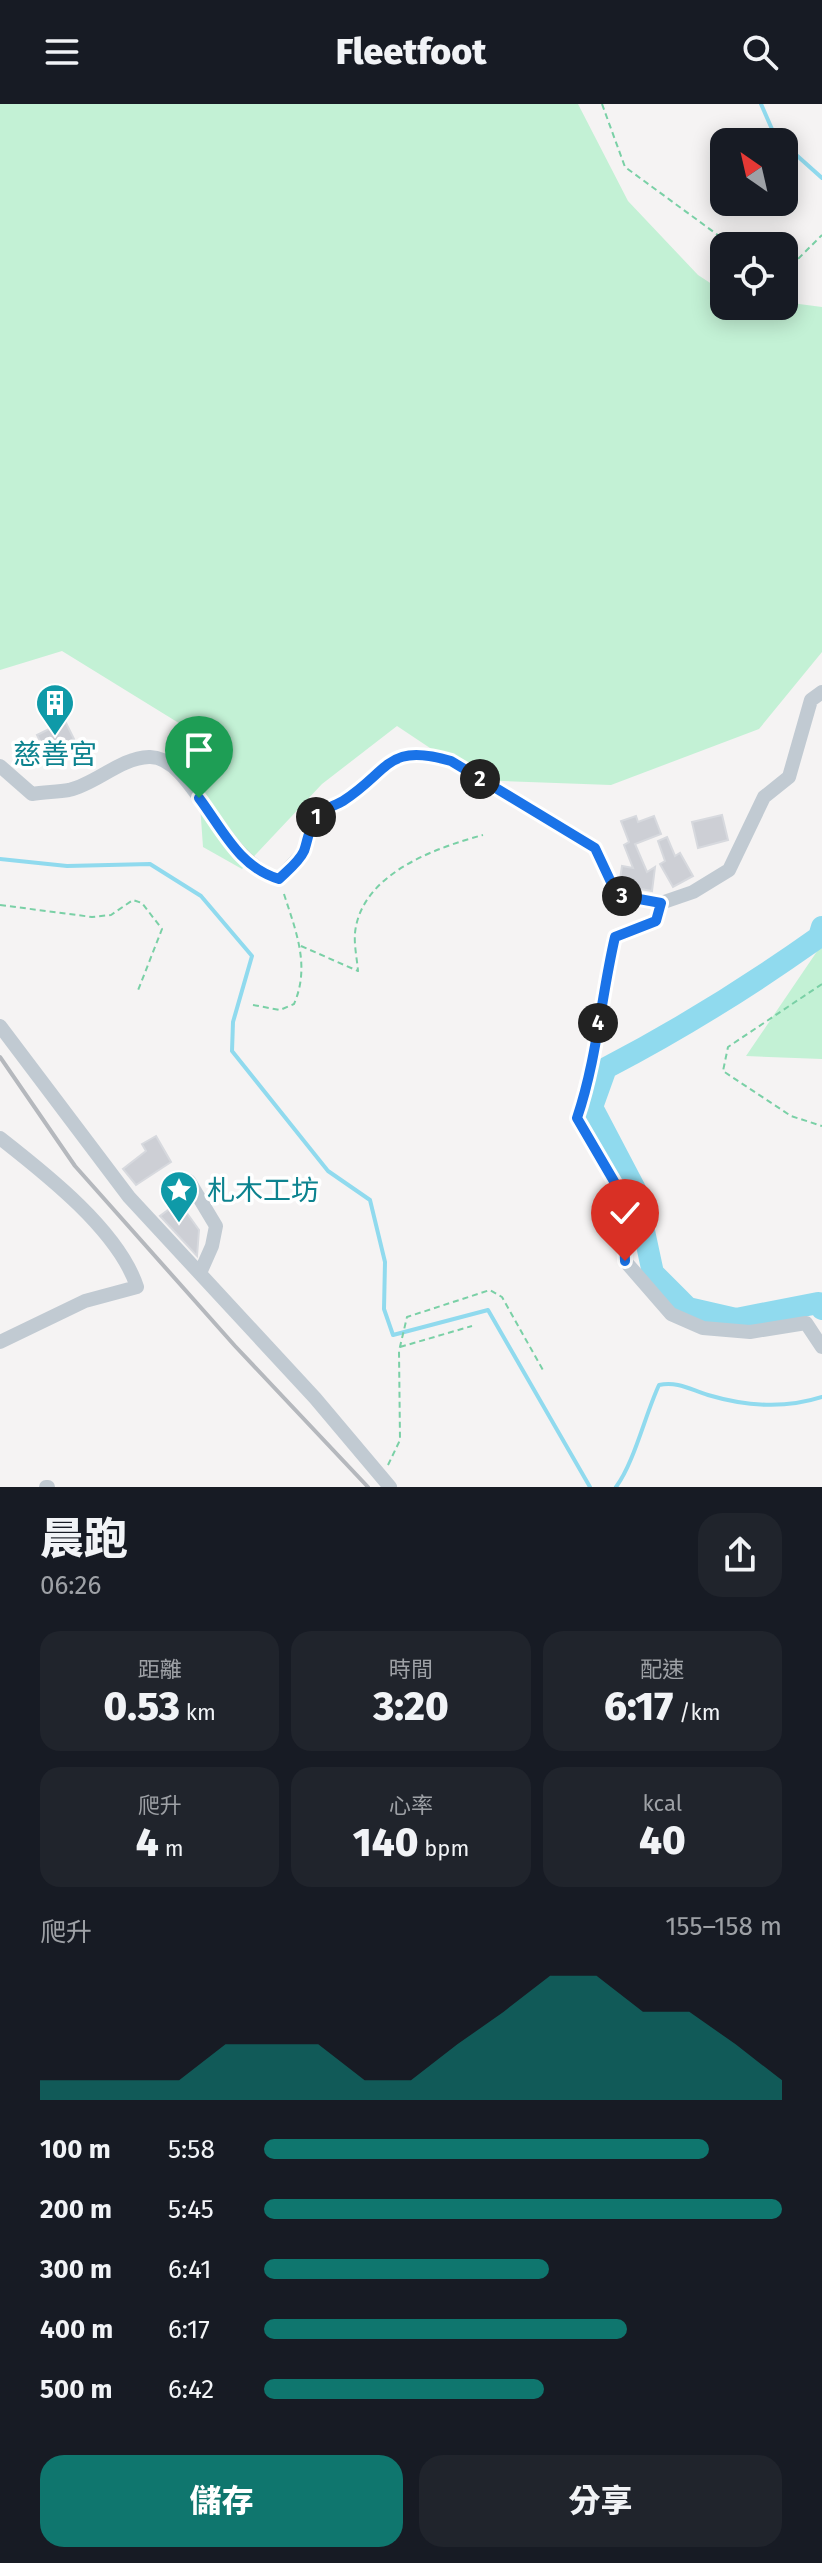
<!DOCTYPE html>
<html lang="zh-TW">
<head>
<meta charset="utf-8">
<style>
	body { margin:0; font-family:"Fira Sans","Noto Sans TC",sans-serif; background:#20242c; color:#f1f3f6; height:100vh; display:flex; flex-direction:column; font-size:30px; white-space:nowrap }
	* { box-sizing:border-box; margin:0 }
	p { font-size:26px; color:#9ea1a6 }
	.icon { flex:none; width:44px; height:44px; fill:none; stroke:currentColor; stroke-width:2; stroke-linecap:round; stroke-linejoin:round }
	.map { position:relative; height:1383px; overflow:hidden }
	.side { display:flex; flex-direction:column; background:#171b24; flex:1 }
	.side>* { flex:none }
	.needle { width:52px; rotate:326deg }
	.buttons { position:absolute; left:710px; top:24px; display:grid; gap:16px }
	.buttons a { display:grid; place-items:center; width:88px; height:88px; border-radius:16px; background:#171b24; box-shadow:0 4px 20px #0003; font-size:40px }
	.pin { position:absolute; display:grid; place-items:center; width:68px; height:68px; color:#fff; margin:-82px -34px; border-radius:50% 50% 50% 0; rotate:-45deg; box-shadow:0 0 8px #0007 }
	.pin .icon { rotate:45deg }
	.km { position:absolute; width:40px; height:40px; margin:-20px; border-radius:50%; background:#222; color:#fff; font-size:22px; line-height:40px; text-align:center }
	.round { display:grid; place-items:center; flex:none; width:84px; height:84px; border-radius:24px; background:#20242c }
	.head { display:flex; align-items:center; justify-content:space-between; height:136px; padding:0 40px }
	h1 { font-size:44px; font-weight:800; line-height:60px }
	.stats { display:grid; grid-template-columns:repeat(3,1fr); gap:12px; height:136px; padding:8px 40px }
	.stats div { display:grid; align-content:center; border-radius:20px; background:#20242c; text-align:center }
	.stats b { font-size:40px; font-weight:800 }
	.stats small { font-size:22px; font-weight:400 }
	.stats p { font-size:22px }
	.chart { height:224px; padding:16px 40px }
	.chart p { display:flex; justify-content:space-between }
	.chart svg { width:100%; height:144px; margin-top:8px; fill:#0f766e; opacity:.7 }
	.cta { display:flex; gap:16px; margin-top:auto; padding:16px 40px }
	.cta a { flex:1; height:92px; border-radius:24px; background:#0f766e; color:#fff; font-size:32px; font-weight:800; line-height:92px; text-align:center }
	.cta a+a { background:#20242c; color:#f1f3f6 }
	ul { padding:0 40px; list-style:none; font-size:26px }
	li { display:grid; grid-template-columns:128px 96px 1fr; align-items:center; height:60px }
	li i { height:20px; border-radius:10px; background:#0f766e }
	header { display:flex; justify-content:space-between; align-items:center; height:104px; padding:0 40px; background:#171b24; font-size:36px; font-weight:800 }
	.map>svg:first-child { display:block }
	.green { fill:#c3f1d5 }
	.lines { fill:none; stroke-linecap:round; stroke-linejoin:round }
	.stream { stroke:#90daee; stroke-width:4 }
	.river { stroke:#90daee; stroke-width:22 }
	.building { fill:#cdcfd5; stroke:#d7d9de; stroke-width:2 }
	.path { stroke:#7ad0a6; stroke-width:2; stroke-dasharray:6 4; stroke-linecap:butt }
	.minor { stroke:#c1cad2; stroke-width:14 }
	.rail { stroke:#b5b8bd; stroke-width:4 }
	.route-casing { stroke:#fff; stroke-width:16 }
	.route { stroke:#1a73e8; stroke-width:10 }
	.labels { text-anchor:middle; stroke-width:7; stroke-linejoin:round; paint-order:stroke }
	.culture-label { font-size:28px; fill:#0d838f; stroke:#fff }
</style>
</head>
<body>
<header><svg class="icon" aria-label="menu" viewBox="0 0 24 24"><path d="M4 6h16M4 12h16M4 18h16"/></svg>Fleetfoot<svg class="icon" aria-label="search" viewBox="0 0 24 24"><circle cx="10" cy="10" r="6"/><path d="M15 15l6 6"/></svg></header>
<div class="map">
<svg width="822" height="1383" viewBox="0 0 822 1383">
	<rect width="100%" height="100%" fill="#f5f3f3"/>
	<!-- green -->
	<path class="green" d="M0,0H578L628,97L698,171L724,188V202H784V198L822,203V548L759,625L611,681L478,676L397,622L322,680L242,765L203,743L195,629L62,547L0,566Z
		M822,840V955L746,952Z"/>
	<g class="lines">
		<!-- stream -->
		<path class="stream" d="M761,0L775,32L781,38
			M784,40L822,74
			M0,755L67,762L150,760L201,792L252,852L233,918L232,947L328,1067L370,1096L385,1158L384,1205L393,1231L488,1206L590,1383
			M616,1383C634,1359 645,1311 659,1281C678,1277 691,1286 708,1291C745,1302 785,1305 822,1293"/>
		<!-- river -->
		<path class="river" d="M822,823L819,833C750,882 681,925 606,964L592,1003L635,1085L653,1169L688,1204L736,1215L818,1199L822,1205"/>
	</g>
	<!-- building -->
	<path class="building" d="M65,617L74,635L46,649L37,631Z
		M722,711L728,736L698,744L692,718Z
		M636,712L638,718L654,712L661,730L635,740L647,768L655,763L652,787L624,782L620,775L622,762L633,764L624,741L629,738L621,717Z
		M667,733L675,752L680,749L693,772L673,783L660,760L665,757L658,737Z
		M156,1032L171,1058L136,1081L123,1065L146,1047L142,1040Z
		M179,1098L199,1126L197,1152L160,1112Z"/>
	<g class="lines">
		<!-- path -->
		<path class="path" d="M602,0L625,63L726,137L727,142
			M784,169L822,131
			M0,801L92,813L111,811L133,796L142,799L162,825L137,889
			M301,842L358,867C357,855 354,841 355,829C361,770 435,744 483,731
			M822,880L728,943L723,967L791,1012L822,1022
			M253,901L280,906L294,900C311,861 295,825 283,787
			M400,1243L472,1222
			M388,1361L400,1336L399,1247L407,1213L490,1186L502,1193L544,1268"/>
		<!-- minor -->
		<path class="minor" d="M822,588L811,596L789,673L764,693L729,766L693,788L661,799L656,817L615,833C601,893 597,955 577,1014L622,1091L625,1157L671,1210L703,1224L750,1228L806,1219L822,1243
			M0,662L32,690C44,688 57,688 69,686C96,680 120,654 149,653C193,651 220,757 279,775L303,749L316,712C325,706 334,702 343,697C390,667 386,638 451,657L595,744L617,791L661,799
			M0,922L129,1093L315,1294L390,1383
			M0,1034C46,1070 119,1127 137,1183L85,1197L0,1238
			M189,1077L216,1122L212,1142L200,1169
			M46,1383H48"/>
		<!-- rail -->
		<path class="rail" d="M0,953L75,1062L235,1242L368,1383"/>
	</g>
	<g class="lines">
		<!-- route casing -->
		<g class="route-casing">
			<path id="route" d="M199,694C223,726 239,763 279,775C287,767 299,758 304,747C308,736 309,722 317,712C323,704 335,702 343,697C390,667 386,638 451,657L595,744L617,791L661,799L656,817L615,833C601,893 597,955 577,1014L622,1091L625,1157"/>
		</g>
		<!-- route -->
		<use href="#route" class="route"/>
	</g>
	<!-- icons -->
	<defs>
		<g id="building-pin" transform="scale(2)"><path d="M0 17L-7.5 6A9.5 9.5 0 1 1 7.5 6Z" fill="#0f9aa8" stroke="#fff"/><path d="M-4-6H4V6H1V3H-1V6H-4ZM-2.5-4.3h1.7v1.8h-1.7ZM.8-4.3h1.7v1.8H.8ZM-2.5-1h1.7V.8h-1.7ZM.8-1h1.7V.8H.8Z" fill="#fff"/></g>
		<g id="sight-pin" transform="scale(2)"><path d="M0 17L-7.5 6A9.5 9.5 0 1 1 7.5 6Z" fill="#0f9aa8" stroke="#fff"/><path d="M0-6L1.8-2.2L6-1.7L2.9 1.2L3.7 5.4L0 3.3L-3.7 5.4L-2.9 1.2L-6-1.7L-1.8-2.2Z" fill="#fff"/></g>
	</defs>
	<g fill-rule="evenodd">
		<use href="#building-pin" x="55" y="599"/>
		<use href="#sight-pin" x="179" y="1086"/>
	</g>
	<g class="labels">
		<!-- culture labels -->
		<g class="culture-label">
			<text x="55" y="660">慈善宮</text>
			<text x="207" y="1096" text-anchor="start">札木工坊</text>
		</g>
	</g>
</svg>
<div class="buttons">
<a><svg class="needle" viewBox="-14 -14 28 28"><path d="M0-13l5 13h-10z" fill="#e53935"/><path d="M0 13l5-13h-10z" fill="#9ea1a6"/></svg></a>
<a><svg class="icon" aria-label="locate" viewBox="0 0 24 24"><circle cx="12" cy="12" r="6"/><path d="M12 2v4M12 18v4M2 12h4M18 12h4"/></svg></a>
</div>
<div class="pin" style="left:199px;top:694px;background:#1e9e55"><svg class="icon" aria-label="arrive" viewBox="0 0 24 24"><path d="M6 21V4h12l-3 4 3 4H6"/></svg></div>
<div class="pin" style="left:625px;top:1157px;background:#d93025"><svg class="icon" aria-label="check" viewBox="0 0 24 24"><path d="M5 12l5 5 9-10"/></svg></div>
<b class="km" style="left:316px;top:713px">1</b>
<b class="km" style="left:480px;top:675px">2</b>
<b class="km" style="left:622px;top:792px">3</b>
<b class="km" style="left:598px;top:919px">4</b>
</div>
<section class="side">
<div class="head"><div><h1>晨跑</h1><p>06:26</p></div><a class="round"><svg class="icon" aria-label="share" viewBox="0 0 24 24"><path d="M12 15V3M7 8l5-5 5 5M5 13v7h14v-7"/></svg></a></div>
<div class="stats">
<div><p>距離</p><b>0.53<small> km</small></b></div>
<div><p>時間</p><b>3:20</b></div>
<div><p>配速</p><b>6:17<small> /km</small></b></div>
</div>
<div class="stats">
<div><p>爬升</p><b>4<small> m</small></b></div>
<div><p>心率</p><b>140<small> bpm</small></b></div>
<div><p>kcal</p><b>40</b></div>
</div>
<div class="chart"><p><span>爬升</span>155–158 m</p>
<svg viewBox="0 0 160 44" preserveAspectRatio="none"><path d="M0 44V38L10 38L20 38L30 38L40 27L50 27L60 27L70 38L80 38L90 27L100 17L110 6L120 6L130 17L140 17L150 27L160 38V44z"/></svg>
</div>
<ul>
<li><b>100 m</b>5:58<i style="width:86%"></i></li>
<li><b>200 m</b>5:45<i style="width:100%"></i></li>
<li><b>300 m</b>6:41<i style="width:55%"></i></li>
<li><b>400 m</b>6:17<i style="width:70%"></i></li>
<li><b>500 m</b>6:42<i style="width:54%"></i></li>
</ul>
<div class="cta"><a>儲存</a><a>分享</a></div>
</section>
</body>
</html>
